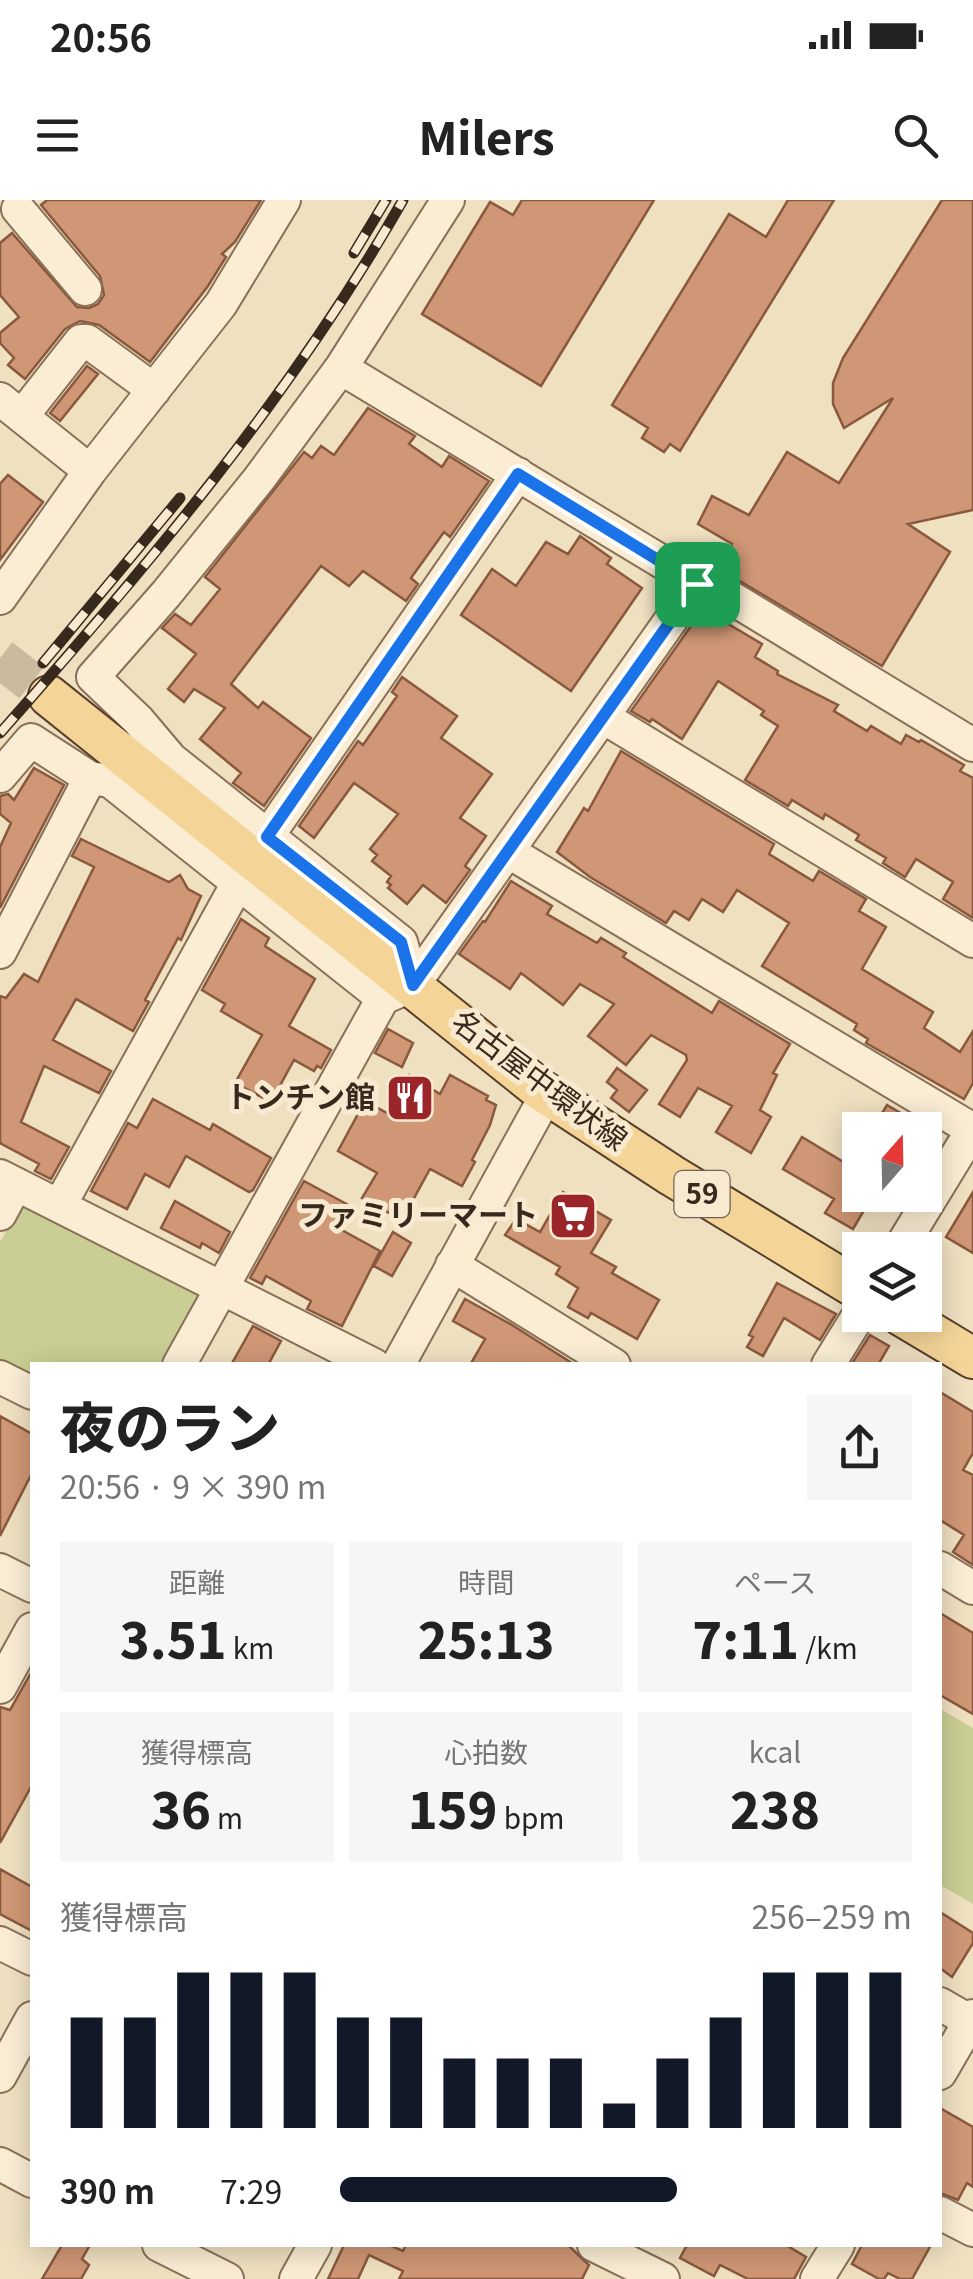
<!DOCTYPE html>
<html lang="ja">
<head>
<meta charset="utf-8">
<style>
	body { margin:0; font-family:Georgia,"Noto Sans JP",serif; background:#f6f6f6; color:#222; height:100vh; display:flex; flex-direction:column; font-size:38px; white-space:nowrap }
	* { box-sizing:border-box; margin:0 }
	p { font-size:32px; color:#767676 }
	.icon { flex:none; width:55px; height:55px; fill:none; stroke:currentColor; stroke-width:2; stroke-linecap:round; stroke-linejoin:round }
	.map { position:relative; flex:1; overflow:hidden }
	.side { position:absolute; left:30px; top:1162px; width:912px; height:885px; display:flex; flex-direction:column; background:#fff; border-radius:0px; box-shadow:0 5px 25px #0003 }
	.side>* { flex:none }
	.needle { width:65px; rotate:20deg }
	.tools { position:absolute; left:842px; top:912px; display:grid; gap:20px }
	.tools a { display:grid; place-items:center; width:100px; height:100px; border-radius:0px; background:#fff; box-shadow:0 5px 25px #0003; font-size:50px }
	.pin { position:absolute; display:grid; place-items:center; width:85px; height:85px; color:#fff; margin:-42px; border-radius:20px; box-shadow:0 5px 15px #0006 }
	.round { display:grid; place-items:center; flex:none; width:105px; height:105px; border-radius:0px; background:#f6f6f6 }
	.headline { display:flex; align-items:center; justify-content:space-between; height:170px; padding:0 30px }
	h1 { font-size:55px; font-weight:800; line-height:75px }
	.stats { display:grid; grid-template-columns:repeat(3,1fr); gap:15px; height:170px; padding:10px 30px }
	.stats div { display:grid; align-content:center; border-radius:0px; background:#f6f6f6; text-align:center }
	.stats b { font-size:50px; font-weight:800 }
	.stats small { font-size:28px; font-weight:400 }
	.stats p { font-size:28px }
	.chart { height:280px; padding:20px 30px }
	.chart p { display:flex; justify-content:space-between }
	.chart svg { width:100%; height:180px; margin-top:10px; stroke:#111827; stroke-width:6 }
	ul { padding:0 30px; list-style:none; font-size:32px }
	li { display:grid; grid-template-columns:160px 120px 1fr; align-items:center; height:75px }
	li i { height:25px; border-radius:12px; background:#111827 }
	.status { display:flex; justify-content:space-between; align-items:center; height:70px; padding:0 50px; background:#fff; direction:ltr }
	.status svg { height:28px; fill:currentColor }
	header { display:flex; justify-content:space-between; align-items:center; height:130px; padding:0 30px; background:#fff; font-size:45px; font-weight:800 }
	.map>svg:first-child { display:block }
	.green { fill:#c9ce94 }
	.building { fill:#cf9775; stroke:#89583d; stroke-width:2.5 }
	.lines { fill:none; stroke-linecap:round; stroke-linejoin:round }
	.major-tunnel { stroke:#cabb9f; stroke-width:40; stroke-dasharray:40 20; stroke-linecap:butt }
	.minor-casing { stroke:#897058; stroke-width:36 }
	.major-casing { stroke:#573f2c; stroke-width:44 }
	.minor { stroke:#faedd4; stroke-width:32 }
	.major { stroke:#f4d497; stroke-width:40 }
	.rail-casing { stroke:#38291d; stroke-width:11 }
	.rail { stroke:#f7ead0; stroke-width:8; stroke-dasharray:22; stroke-linecap:butt }
	.route-casing { stroke:#fff; stroke-width:20 }
	.route { stroke:#1a73e8; stroke-width:12 }
	.labels { text-anchor:middle; stroke-width:10; stroke-linejoin:round; paint-order:stroke }
	.shield { fill:#f7ead0; stroke:#716353; stroke-width:2.5 }
	.shield-label { font-size:28px; font-weight:bold; fill:#38291d }
	.street-label { font-size:30px; fill:#38291d; stroke:#f7ead0 }
	.poi-label { font-size:30px; font-weight:bold; fill:#38291d; stroke:#f7ead0; text-anchor:end }
</style>
</head>
<body>
<div class="status"><b>20:56</b><svg viewBox="0 0 49 12"><path d="M0 12V9h3v3zM5 12V6h3v6zM10 12V3h3v9zM15 12V0h3v12zM26 1h20v11H26zM47 4h2v5h-2z"/></svg></div>
<header><svg class="icon" aria-label="menu" viewBox="0 0 24 24"><path d="M4 6h16M4 12h16M4 18h16"/></svg>Milers<svg class="icon" aria-label="search" viewBox="0 0 24 24"><circle cx="10" cy="10" r="6"/><path d="M15 15l6 6"/></svg></header>
<div class="map">
<svg width="973" height="2079" viewBox="0 0 973 2079">
	<rect width="100%" height="100%" fill="#efe0c0"/>
	<!-- green -->
	<path class="green" d="M24,1001L204,1099L160,1165H32V1186L0,1169V1042Z
		M940,1509L973,1528V1704L940,1685Z"/>
	<!-- building -->
	<path class="building" d="M47,0H261L235,42L222,54L226,57L208,86L150,162L99,125L80,121L65,129L25,179L8,165L14,158L0,143V133L19,117L0,95V43L12,33L77,107L89,108L98,104L104,95L100,76L41,5Z
		M522,0H654L541,186L422,114L490,2L513,15Z
		M788,0H834L680,251L670,244L664,252L642,238L648,228L612,205L729,14L766,37Z
		M942,0H973V310L908,324L950,352L882,466L718,368L732,344L698,324L712,296L749,315L787,252L839,283L893,198L844,228L833,204V183L843,158Z
		M87,166L98,174L60,221L50,213Z
		M368,208L415,236L409,244L442,267L449,256L489,281L450,337L444,332L411,378L418,384L406,401L363,371L349,386L321,366L231,484L258,508L263,502L311,538L264,606L233,583L241,573L200,539L225,508L194,489L184,502L168,489L196,454L162,428L175,414L191,425L220,389L205,377L304,252L312,258L321,246L334,255Z
		M8,275L43,302L0,360V284Z
		M580,336L611,358L607,364L642,388L571,491L461,415L492,369L516,386L546,342L568,354Z
		M703,409L762,444L755,457L778,471L777,474L838,505L834,511L867,531L871,526L901,544L906,535L919,542L921,540L964,565L960,571L973,578V718L943,699L953,682L916,659L905,677L883,663L886,658L856,640L859,635L825,614L823,619L792,600L788,606L745,580L778,526L761,515L764,511L718,481L682,539L652,519L650,522L631,511Z
		M402,477L457,516L441,538L492,574L460,618L486,636L465,666L470,670L446,703L423,685L407,704L388,688L391,685L387,682L391,676L372,661L377,655L370,649L398,614L354,583L314,638L299,626L358,541L363,545L397,496L392,492Z
		M621,551L774,644L769,654L813,681L819,671L866,699L859,711L886,727L862,769L933,812L924,828L960,852L973,831V883L964,899L866,843L868,839L854,830L857,824L762,766L789,723L737,690L723,712L702,699L689,720L674,711L666,723L590,677L557,652L584,608L588,611Z
		M34,568L64,585L0,708V647L11,623L0,614V596L8,594L14,600Z
		M81,639L169,682L180,675L188,689L201,696L181,740L178,738L145,800L149,802L133,831L76,799L53,840L111,871L99,893L44,866L21,922L69,947L51,979L35,971L39,964L0,943V796L6,798L24,774L38,782L94,667L72,656Z
		M511,681L552,706L547,714L597,743L601,738L626,753L623,757L712,813L719,801L790,844L773,873L777,875L760,910L771,917L751,953L716,932L732,906L698,888L680,917L659,904L687,860L686,855L651,835L626,865L588,836L614,804L580,784L563,805L521,773L510,789L459,754L483,721L485,722Z
		M241,719L269,738L265,746L315,779L289,826L331,850L321,868L317,866L314,871L294,860L271,902L235,883L262,835L221,811L225,804L202,790Z
		M388,829L413,843L402,867L375,853Z
		M617,868L647,890L629,912L611,898L617,890L607,882Z
		M409,875L440,894L450,875L488,896L486,900L496,905L490,925L472,960L475,962L462,986L430,969L402,1020L362,998L377,973L338,951L365,901L387,913Z
		M153,899L210,930L213,924L271,958L253,990L249,992L186,956L169,987L145,974L127,1009L91,991L128,923L137,928Z
		M887,905L902,914L892,930H872Z
		M802,937L860,972V995H873L853,1029L825,1013L834,999L783,969Z
		M304,981L352,1007L340,1029L380,1051L342,1126L307,1109L311,1101L266,1076L262,1084L250,1078Z
		M563,992L611,1020L591,1053L616,1067L612,1073L659,1100L637,1139L591,1113L588,1118L568,1107L578,1088L556,1074L560,1067L505,1035L516,1019L540,1032Z
		M973,992V1053L946,1037Z
		M175,1001L230,1032L219,1053L202,1043L200,1048L161,1028Z
		M393,1032L411,1043L392,1076L374,1066Z
		M777,1083L836,1114L820,1140L784,1118L763,1156L747,1147L753,1137L749,1135Z
		M465,1099L512,1125L575,1165H470L485,1139L453,1121Z
		M253,1126L281,1141L268,1165H231Z
		M870,1135L889,1146L878,1165H851Z
		M940,1192L973,1212V1253L963,1270L973,1275V1365L953,1352L964,1335L940,1320Z
		M0,1216L32,1234V1273L0,1336Z
		M940,1413L973,1433V1514L940,1495Z
		M32,1471V1585L0,1643V1507L10,1510Z
		M0,1669L32,1687V1731L0,1714Z
		M940,1712L973,1733V1743L952,1777L940,1768Z
		M940,1908L973,1927V1987L967,1983L958,2000L940,1993Z
		M62,2045H90L82,2059L89,2065L81,2079H42Z
		M344,2045H389L403,2051L406,2045H568L589,2065L582,2079H399L403,2071L369,2055L358,2079H328Z
		M687,2045H786L806,2057L794,2079H748L720,2065L714,2076L680,2058Z
		M862,2045H931L912,2079H900L888,2073L884,2079H879L852,2064Z"/>
	<g class="lines">
		<!-- major-tunnel -->
		<path class="major-tunnel" d="M0,458L49,496"/>
		<!-- minor casing -->
		<g class="minor-casing">
			<path id="minor" d="M18,9L85,89
				M341,168L697,383L715,388L973,545
				M0,199L90,271
				M22,216L81,141H87L154,190
				M0,398L90,271L221,104L284,0
				M603,517L973,741
				M0,576L31,540L90,578L110,581L383,798
				M267,637L518,274
				M509,652L973,930
				M0,752L90,578
				M413,785L401,742L171,559L138,520L93,477L166,394L259,279L341,168L448,0
				M0,976L374,1165
				M60,1005L238,683
				M0,1014L16,984
				M899,1050L973,929
				M452,1065L614,1165
				M179,1165L383,798L413,785L697,383
				M398,1165L547,894
				M828,1165L860,1113
				M0,1177L32,1193
				M940,1368L973,1388
				M0,1370L32,1386
				M0,1487L32,1429
				M0,1743L32,1759
				M940,1804L973,1823
				M940,1873L973,1816
				M0,1876L32,1818
				M0,1964L32,1981
				M940,2013L973,2030
				M159,2045L227,2079
				M594,2045L663,2079
				M296,2079L315,2045
				M817,2079L838,2045"/>
		</g>
		<!-- major casing -->
		<g class="major-casing">
			<path id="major" d="M49,496L541,890L671,975L860,1090
				M901,1115L973,1158"/>
		</g>
		<!-- minor -->
		<use href="#minor" class="minor"/>
		<!-- major -->
		<use href="#major" class="major"/>
		<!-- rail casing -->
		<g class="rail-casing">
			<path id="rail" d="M354,53L386,0
				M43,463L180,298
				M0,533C147,367 293,194 403,0"/>
		</g>
		<!-- rail -->
		<use href="#rail" class="rail"/>
	</g>
	<g class="lines">
		<!-- route casing -->
		<g class="route-casing">
			<path id="route" d="M518,274L697,384L413,785L401,742L267,637Z"/>
		</g>
		<!-- route -->
		<use href="#route" class="route"/>
	</g>
	<!-- icons -->
	<defs>
		<g id="restaurant-square" transform="scale(2.5)"><rect x="-9" y="-9" width="18" height="18" rx="4" fill="#9a262a" stroke="#f7ead0"/><path d="M-5-6h1v4h1v-4h1v4h1v-4h1v5L-1.5 .5V6h-2V.5L-5-1ZM5-6V6H3V1.5H1.5Q1.5-4 5-6Z" fill="#fff"/></g>
		<g id="supermarket-square" transform="scale(2.5)"><rect x="-9" y="-9" width="18" height="18" rx="4" fill="#9a262a" stroke="#f7ead0"/><path d="M-6-5.5h2.5l.6 2H6L4.5 2H-2.5L-4.4-4H-6ZM-1.5 3.2a1.3 1.3 0 1 0 .1 0ZM3 3.2a1.3 1.3 0 1 0 .1 0Z" fill="#fff"/></g>
	</defs>
	<g fill-rule="evenodd">
		<use href="#restaurant-square" x="410" y="898"/>
		<use href="#supermarket-square" x="573" y="1016"/>
	</g>
	<g class="labels">
		<!-- shield labels -->
		<rect class="shield" x="674.5" y="971" width="55" height="46" rx="8"/>
		<g class="shield-label">
			<text x="702" y="1004">59</text>
		</g>
		<!-- street labels -->
		<g class="street-label">
			<text transform="translate(539 881) rotate(37)" y="10">名古屋中環状線</text>
		</g>
		<!-- poi labels -->
		<g class="poi-label">
			<text x="375" y="908">トンチン館</text>
			<text x="538" y="1026">ファミリーマート</text>
		</g>
	</g>
</svg>
<div class="tools">
<a><svg class="needle" viewBox="-14 -14 28 28"><path d="M0-13l5 13h-10z" fill="#e53935"/><path d="M0 13l5-13h-10z" fill="#767676"/></svg></a>
<a><svg class="icon" aria-label="layers" viewBox="0 0 24 24"><path d="M12 4l9 5-9 5-9-5zM3 14l9 5 9-5"/></svg></a>
</div>
<div class="pin" style="left:697px;top:384px;background:#1e9e55"><svg class="icon" aria-label="arrive" viewBox="0 0 24 24"><path d="M6 21V4h12l-3 4 3 4H6"/></svg></div>
<section class="side">
<div class="headline"><div><h1>夜のラン</h1><p>20:56 · 9 × 390 m</p></div><a class="round"><svg class="icon" aria-label="share" viewBox="0 0 24 24"><path d="M12 15V3M7 8l5-5 5 5M5 13v7h14v-7"/></svg></a></div>
<div class="stats">
<div><p>距離</p><b>3.51<small> km</small></b></div>
<div><p>時間</p><b>25:13</b></div>
<div><p>ペース</p><b>7:11<small> /km</small></b></div>
</div>
<div class="stats">
<div><p>獲得標高</p><b>36<small> m</small></b></div>
<div><p>心拍数</p><b>159<small> bpm</small></b></div>
<div><p>kcal</p><b>238</b></div>
</div>
<div class="chart"><p><span>獲得標高</span>256–259 m</p>
<svg viewBox="0 0 160 44" preserveAspectRatio="none"><path d="M5 44V17M15 44V17M25 44V6M35 44V6M45 44V6M55 44V17M65 44V17M75 44V27M85 44V27M95 44V27M105 44V38M115 44V27M125 44V17M135 44V6M145 44V6M155 44V6"/></svg>
</div>
<ul>
<li><b>390 m</b>7:29<i style="width:59%"></i></li>
</ul>
</section>
</div>
</body>
</html>
